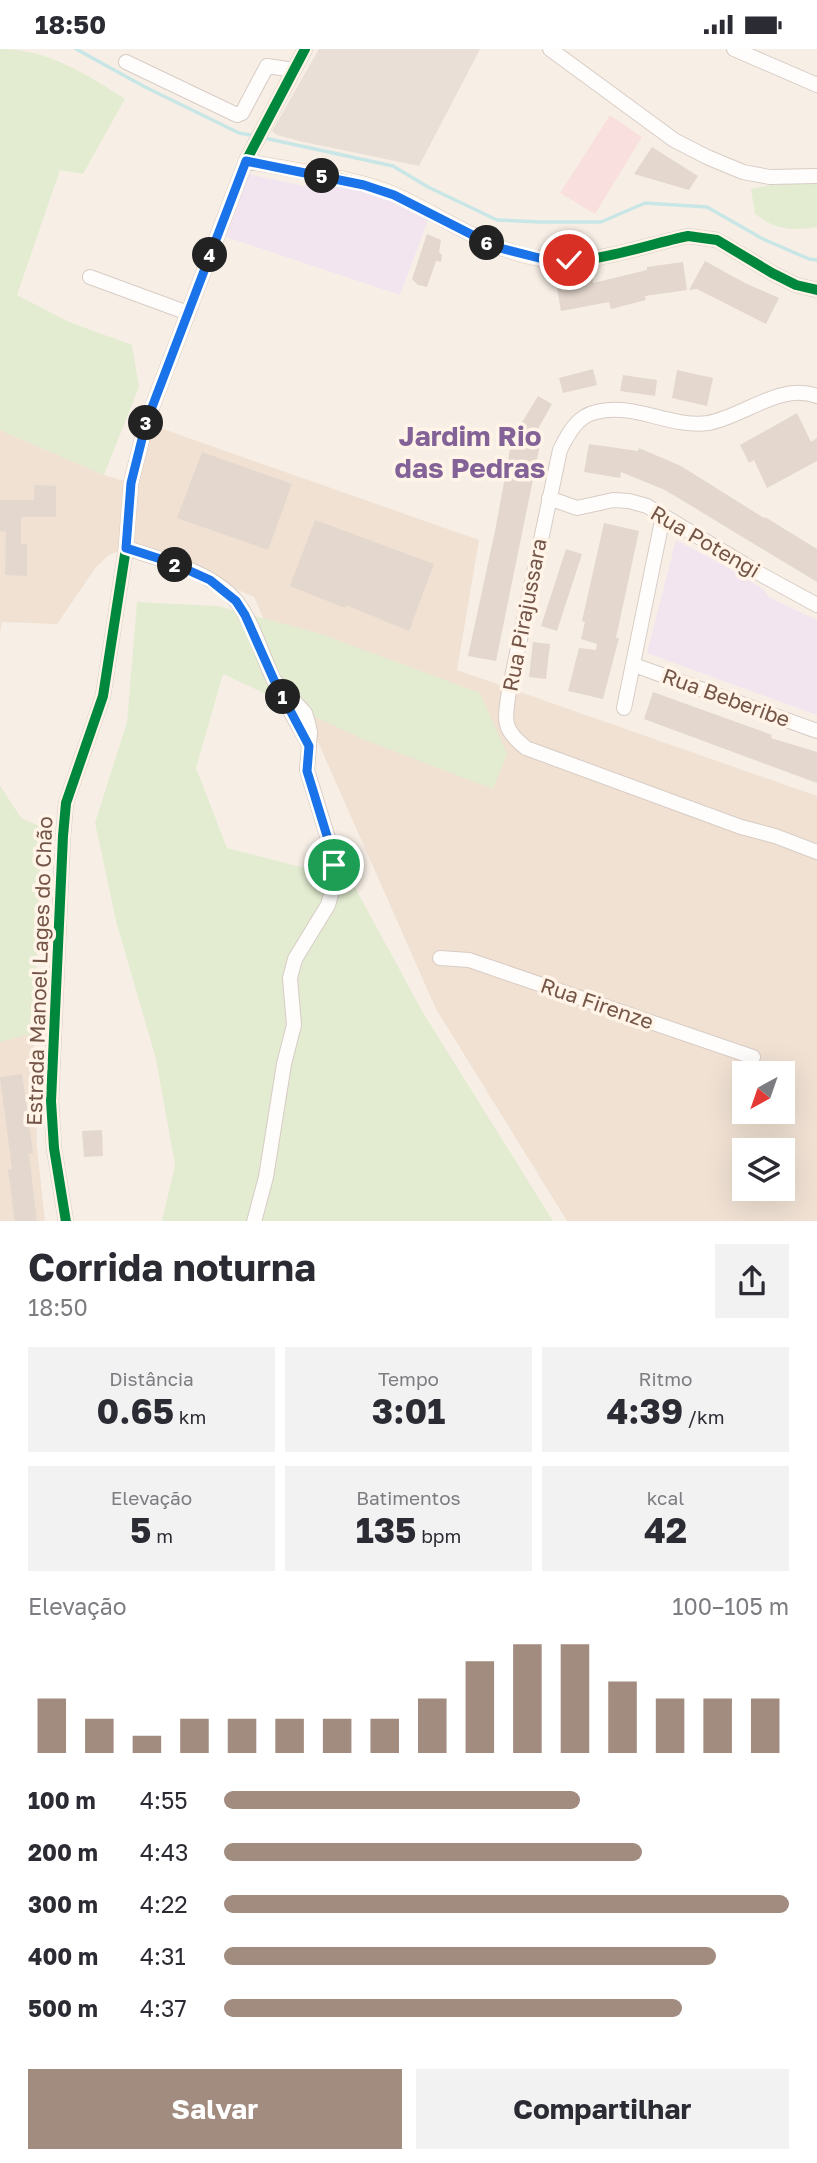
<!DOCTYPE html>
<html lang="pt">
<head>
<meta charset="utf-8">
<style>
	body { margin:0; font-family:"Golos Text",sans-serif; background:#f2f2f3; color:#2b2b33; height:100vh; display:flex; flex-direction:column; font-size:26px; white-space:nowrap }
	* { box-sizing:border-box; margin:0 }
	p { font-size:23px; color:#7c7c81 }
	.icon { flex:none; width:38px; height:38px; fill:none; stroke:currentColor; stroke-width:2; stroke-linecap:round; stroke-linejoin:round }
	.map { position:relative; height:1172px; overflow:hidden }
	.sheet { display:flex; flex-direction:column; background:#fff; flex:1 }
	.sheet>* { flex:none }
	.needle { width:46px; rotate:220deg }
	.tools { position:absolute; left:732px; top:1012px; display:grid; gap:14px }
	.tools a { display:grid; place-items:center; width:63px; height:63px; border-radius:0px; background:#fff; box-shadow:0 7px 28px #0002; font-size:35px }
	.pin { position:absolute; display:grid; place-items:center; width:60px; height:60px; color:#fff; margin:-30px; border:4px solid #fff; border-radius:50%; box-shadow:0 2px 7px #0007 }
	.km { position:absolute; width:35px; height:35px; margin:-18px; border-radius:50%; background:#222; color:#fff; font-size:19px; line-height:35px; text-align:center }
	.round { display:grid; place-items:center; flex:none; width:74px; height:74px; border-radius:0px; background:#f2f2f3 }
	.overview { display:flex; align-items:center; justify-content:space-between; height:119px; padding:0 28px }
	h1 { font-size:38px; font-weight:700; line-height:52px }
	.stats { display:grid; grid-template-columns:repeat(3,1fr); gap:10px; height:119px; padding:7px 28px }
	.stats div { display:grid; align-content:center; border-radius:0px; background:#f2f2f3; text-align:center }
	.stats b { font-size:35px; font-weight:700 }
	.stats small { font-size:19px; font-weight:400 }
	.stats p { font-size:19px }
	.chart { height:196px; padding:14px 28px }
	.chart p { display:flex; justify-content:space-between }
	.chart svg { width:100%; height:126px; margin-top:7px; stroke:#a28b7f; stroke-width:6 }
	.primary-button { display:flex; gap:14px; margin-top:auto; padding:14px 28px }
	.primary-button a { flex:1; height:80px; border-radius:0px; background:#a28b7f; color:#fff; font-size:28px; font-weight:700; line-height:80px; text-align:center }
	.primary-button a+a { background:#f2f2f3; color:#2b2b33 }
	ul { padding:0 28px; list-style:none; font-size:23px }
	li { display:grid; grid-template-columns:112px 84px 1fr; align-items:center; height:52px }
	li i { height:18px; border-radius:9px; background:#a28b7f }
	.status { display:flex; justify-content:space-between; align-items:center; height:49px; padding:0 35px; background:#fff; direction:ltr }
	.status svg { height:19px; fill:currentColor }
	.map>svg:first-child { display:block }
	.residential { fill:#f0e1d3; fill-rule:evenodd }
	.industrial { fill:#e9dfd7 }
	.education { fill:#f2e5f0 }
	.medical { fill:#f9e0df }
	.green { fill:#e3ecd1 }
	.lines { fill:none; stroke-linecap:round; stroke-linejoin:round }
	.stream { stroke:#c9e6e6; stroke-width:3.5 }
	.building { fill:#e3d7ce }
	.minor-casing { stroke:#d8ccc5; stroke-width:16 }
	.minor { stroke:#fefdfb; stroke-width:14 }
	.cycleway-casing { stroke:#fff4e7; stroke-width:15 }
	.cycleway { stroke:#00873e; stroke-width:10 }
	.route-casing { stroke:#fff; stroke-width:14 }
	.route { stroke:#1a73e8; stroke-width:9 }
	.labels { text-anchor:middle; stroke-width:7; stroke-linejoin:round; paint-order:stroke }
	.street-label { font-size:21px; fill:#745547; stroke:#fff4e7 }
	.district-label { font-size:28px; font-weight:bold; fill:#836298; stroke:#fff4e7 }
</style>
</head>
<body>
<div class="status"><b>18:50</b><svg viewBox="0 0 49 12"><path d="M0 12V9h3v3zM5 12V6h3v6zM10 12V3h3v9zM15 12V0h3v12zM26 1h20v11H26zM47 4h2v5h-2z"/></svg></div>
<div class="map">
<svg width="817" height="1173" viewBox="0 0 817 1173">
	<rect width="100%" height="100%" fill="#f7efe6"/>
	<!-- residential -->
	<path class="residential" d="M146,374L479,491L457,621L817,747V1172H567L436,960L254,548L202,525L126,499L109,506L96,518L57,575L2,573L0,584V381L104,426L131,434ZM744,1024H782V1062H744ZM744,1101H782V1139H744Z
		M0,737L21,769L41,778L34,984L37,1099L45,1172H0Z"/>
	<!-- industrial -->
	<path class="industrial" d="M319,0H480L419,117L299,92L277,86L272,82Z"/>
	<!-- education -->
	<path class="education" d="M248,125L304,137L308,133L371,142L428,171L400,246L226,188Z
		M676,491L727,518L763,540L770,549L817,571V666L647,604Z"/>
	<!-- medical -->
	<path class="medical" d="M610,66L642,88L595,165L560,144Z"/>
	<!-- green -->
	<path class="green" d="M0,0C47,0 87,25 125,50L83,125L60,121L17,246L69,273L132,296L139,338L104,426L0,381Z
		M776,135H817V178C791,182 776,181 755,165L751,140Z
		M137,553L218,557L318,584L480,644L507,705L493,740L365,691L223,625L196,719L227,799L351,831L422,962L553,1172H162L175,1116L156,1010L116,872L95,774L127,673Z
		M0,737L21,769L41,778L34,984L0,993Z"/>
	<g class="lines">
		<!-- stream -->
		<path class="stream" d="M76,0L145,38L239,84L256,87
			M264,89L393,117L428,138L497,171L540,173H601L645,154L707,158L763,190L809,210L817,211"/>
	</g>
	<!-- building -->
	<path class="building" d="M652,98L698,127L689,141L634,125Z
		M427,185L441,191L439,203L442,206L441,213L436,212L427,238L418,236L412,230Z
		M705,212L745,234L779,249L766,275L697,240L689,241Z
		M683,213L687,241L645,247L646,251L611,260L609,253L561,262L556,234L592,227L593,234L647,221V218Z
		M593,320L597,336L563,344L559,329Z
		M677,321L713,329L707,357L672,349Z
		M623,326L657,331L655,347L620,342Z
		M538,347L552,355L530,394L540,396L496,612L468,607L495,482L512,390Z
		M797,364L811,393L817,389V412L767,439L754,411L749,414L740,396Z
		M589,395L638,402L639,399L681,417L764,469L765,468L817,500V533L665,441L621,423L620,429L584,423Z
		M202,403L292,435L268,501L177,469Z
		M34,436L56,437V468H21V495H27V527L5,526L6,483L0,482V451H34Z
		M315,471L434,515L409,582L346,556L345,559L290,537Z
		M604,474L639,482L616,589H619L603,650L568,642L579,599L596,601L597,595L581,590L585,573L582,572Z
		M566,500L582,505L557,582L541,577Z
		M533,593L550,595L546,630L529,628Z
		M653,643L772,686L771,689L817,703V734L644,670Z
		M22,1025L33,1104L29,1105L37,1173H15L8,1121L12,1120L0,1028Z
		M102,1081L103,1107L84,1108L82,1082Z"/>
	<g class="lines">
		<!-- minor casing -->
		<g class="minor-casing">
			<path id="minor" d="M550,0L674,91L707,108L743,123L770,128L817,127
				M734,0L817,36
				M126,13L237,66L242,64L267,17L294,21
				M246,112C291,121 355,128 396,146C446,169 490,203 547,211C591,217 644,196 688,187L717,191L772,224L796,236L817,241
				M90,228L188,264
				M817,347C781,333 743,368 708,374C670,379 633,353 596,363C577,367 568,385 560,401L509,642C505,671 501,679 526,699L741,778L775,787L817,803
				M549,449L577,459L613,451L629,452L647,457L762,526L817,556
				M126,499C162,511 212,522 237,553C253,574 261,603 272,627C282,650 296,671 308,694
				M634,616L817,682
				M624,659L663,467
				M440,909L469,911L753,1008
				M66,1173L54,1099L51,1052L63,787L66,754L103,647L126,499L131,434L146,374L246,112L305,0
				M254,1173L266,1128L284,1015L294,976L290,929L295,910L328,856L334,835L331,799L307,721L310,683L308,674L305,664L274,631"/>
		</g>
		<!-- minor -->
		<use href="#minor" class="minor"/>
		<!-- cycleway casing -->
		<g class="cycleway-casing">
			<path id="cycleway" d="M246,112C291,121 355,128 396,146C446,169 490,203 547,211C591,217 644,196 688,187L717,191L772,224L796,236L817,241
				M66,1173L54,1099L51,1052L63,787L66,754L103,647L126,499L131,434L146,374L246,112L305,0"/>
		</g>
		<!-- cycleway -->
		<use href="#cycleway" class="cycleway"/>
	</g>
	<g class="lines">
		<!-- route casing -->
		<g class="route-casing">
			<path id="route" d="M334,816L331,800L307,722L309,697L274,631L245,566L236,552L210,531L170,513L126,499L131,434L146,374L246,112L364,136L394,146L496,198L547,211H569"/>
		</g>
		<!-- route -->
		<use href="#route" class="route"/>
	</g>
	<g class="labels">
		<!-- street labels -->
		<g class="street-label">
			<text transform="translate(705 493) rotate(30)" y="7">Rua Potengi</text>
			<text transform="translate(525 566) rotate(-79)" y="7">Rua Pirajussara</text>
			<text transform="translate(726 649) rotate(20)" y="7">Rua Beberibe</text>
			<text transform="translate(40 922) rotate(-88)" y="7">Estrada Manoel Lages do Chão</text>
			<text transform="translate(597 955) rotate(19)" y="7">Rua Firenze</text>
		</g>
		<!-- district labels -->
		<g class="district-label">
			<text x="470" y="397">Jardim Rio<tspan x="470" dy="32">das Pedras</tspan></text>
		</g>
	</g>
</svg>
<div class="tools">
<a><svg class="needle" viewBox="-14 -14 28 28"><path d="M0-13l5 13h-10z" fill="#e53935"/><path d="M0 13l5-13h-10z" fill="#7c7c81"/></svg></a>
<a><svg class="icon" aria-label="layers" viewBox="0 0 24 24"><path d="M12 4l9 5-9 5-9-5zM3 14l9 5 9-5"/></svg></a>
</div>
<div class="pin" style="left:334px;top:816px;background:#1e9e55"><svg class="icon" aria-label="arrive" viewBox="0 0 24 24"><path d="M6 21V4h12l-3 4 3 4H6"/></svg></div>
<div class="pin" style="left:569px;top:211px;background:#d93025"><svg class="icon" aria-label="check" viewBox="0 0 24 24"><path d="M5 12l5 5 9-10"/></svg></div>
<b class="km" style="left:283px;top:648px">1</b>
<b class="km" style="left:175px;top:516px">2</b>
<b class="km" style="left:146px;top:374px">3</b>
<b class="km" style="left:210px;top:206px">4</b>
<b class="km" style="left:322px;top:127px">5</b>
<b class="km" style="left:487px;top:194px">6</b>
</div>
<section class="sheet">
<div class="overview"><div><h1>Corrida noturna</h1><p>18:50</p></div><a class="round"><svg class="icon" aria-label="share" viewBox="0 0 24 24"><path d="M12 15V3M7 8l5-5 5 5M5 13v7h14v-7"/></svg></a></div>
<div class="stats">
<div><p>Distância</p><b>0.65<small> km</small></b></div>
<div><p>Tempo</p><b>3:01</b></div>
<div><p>Ritmo</p><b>4:39<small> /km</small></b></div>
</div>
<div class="stats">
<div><p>Elevação</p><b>5<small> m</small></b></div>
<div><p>Batimentos</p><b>135<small> bpm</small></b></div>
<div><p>kcal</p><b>42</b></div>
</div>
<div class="chart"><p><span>Elevação</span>100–105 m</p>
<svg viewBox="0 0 160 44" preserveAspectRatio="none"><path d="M5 44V25M15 44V32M25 44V38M35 44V32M45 44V32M55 44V32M65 44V32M75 44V32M85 44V25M95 44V12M105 44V6M115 44V6M125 44V19M135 44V25M145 44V25M155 44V25"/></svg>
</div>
<ul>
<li><b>100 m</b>4:55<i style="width:63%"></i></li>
<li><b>200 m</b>4:43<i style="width:74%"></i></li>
<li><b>300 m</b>4:22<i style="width:100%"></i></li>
<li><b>400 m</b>4:31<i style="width:87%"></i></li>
<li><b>500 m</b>4:37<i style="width:81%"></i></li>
</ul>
<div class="primary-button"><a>Salvar</a><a>Compartilhar</a></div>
</section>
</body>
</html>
